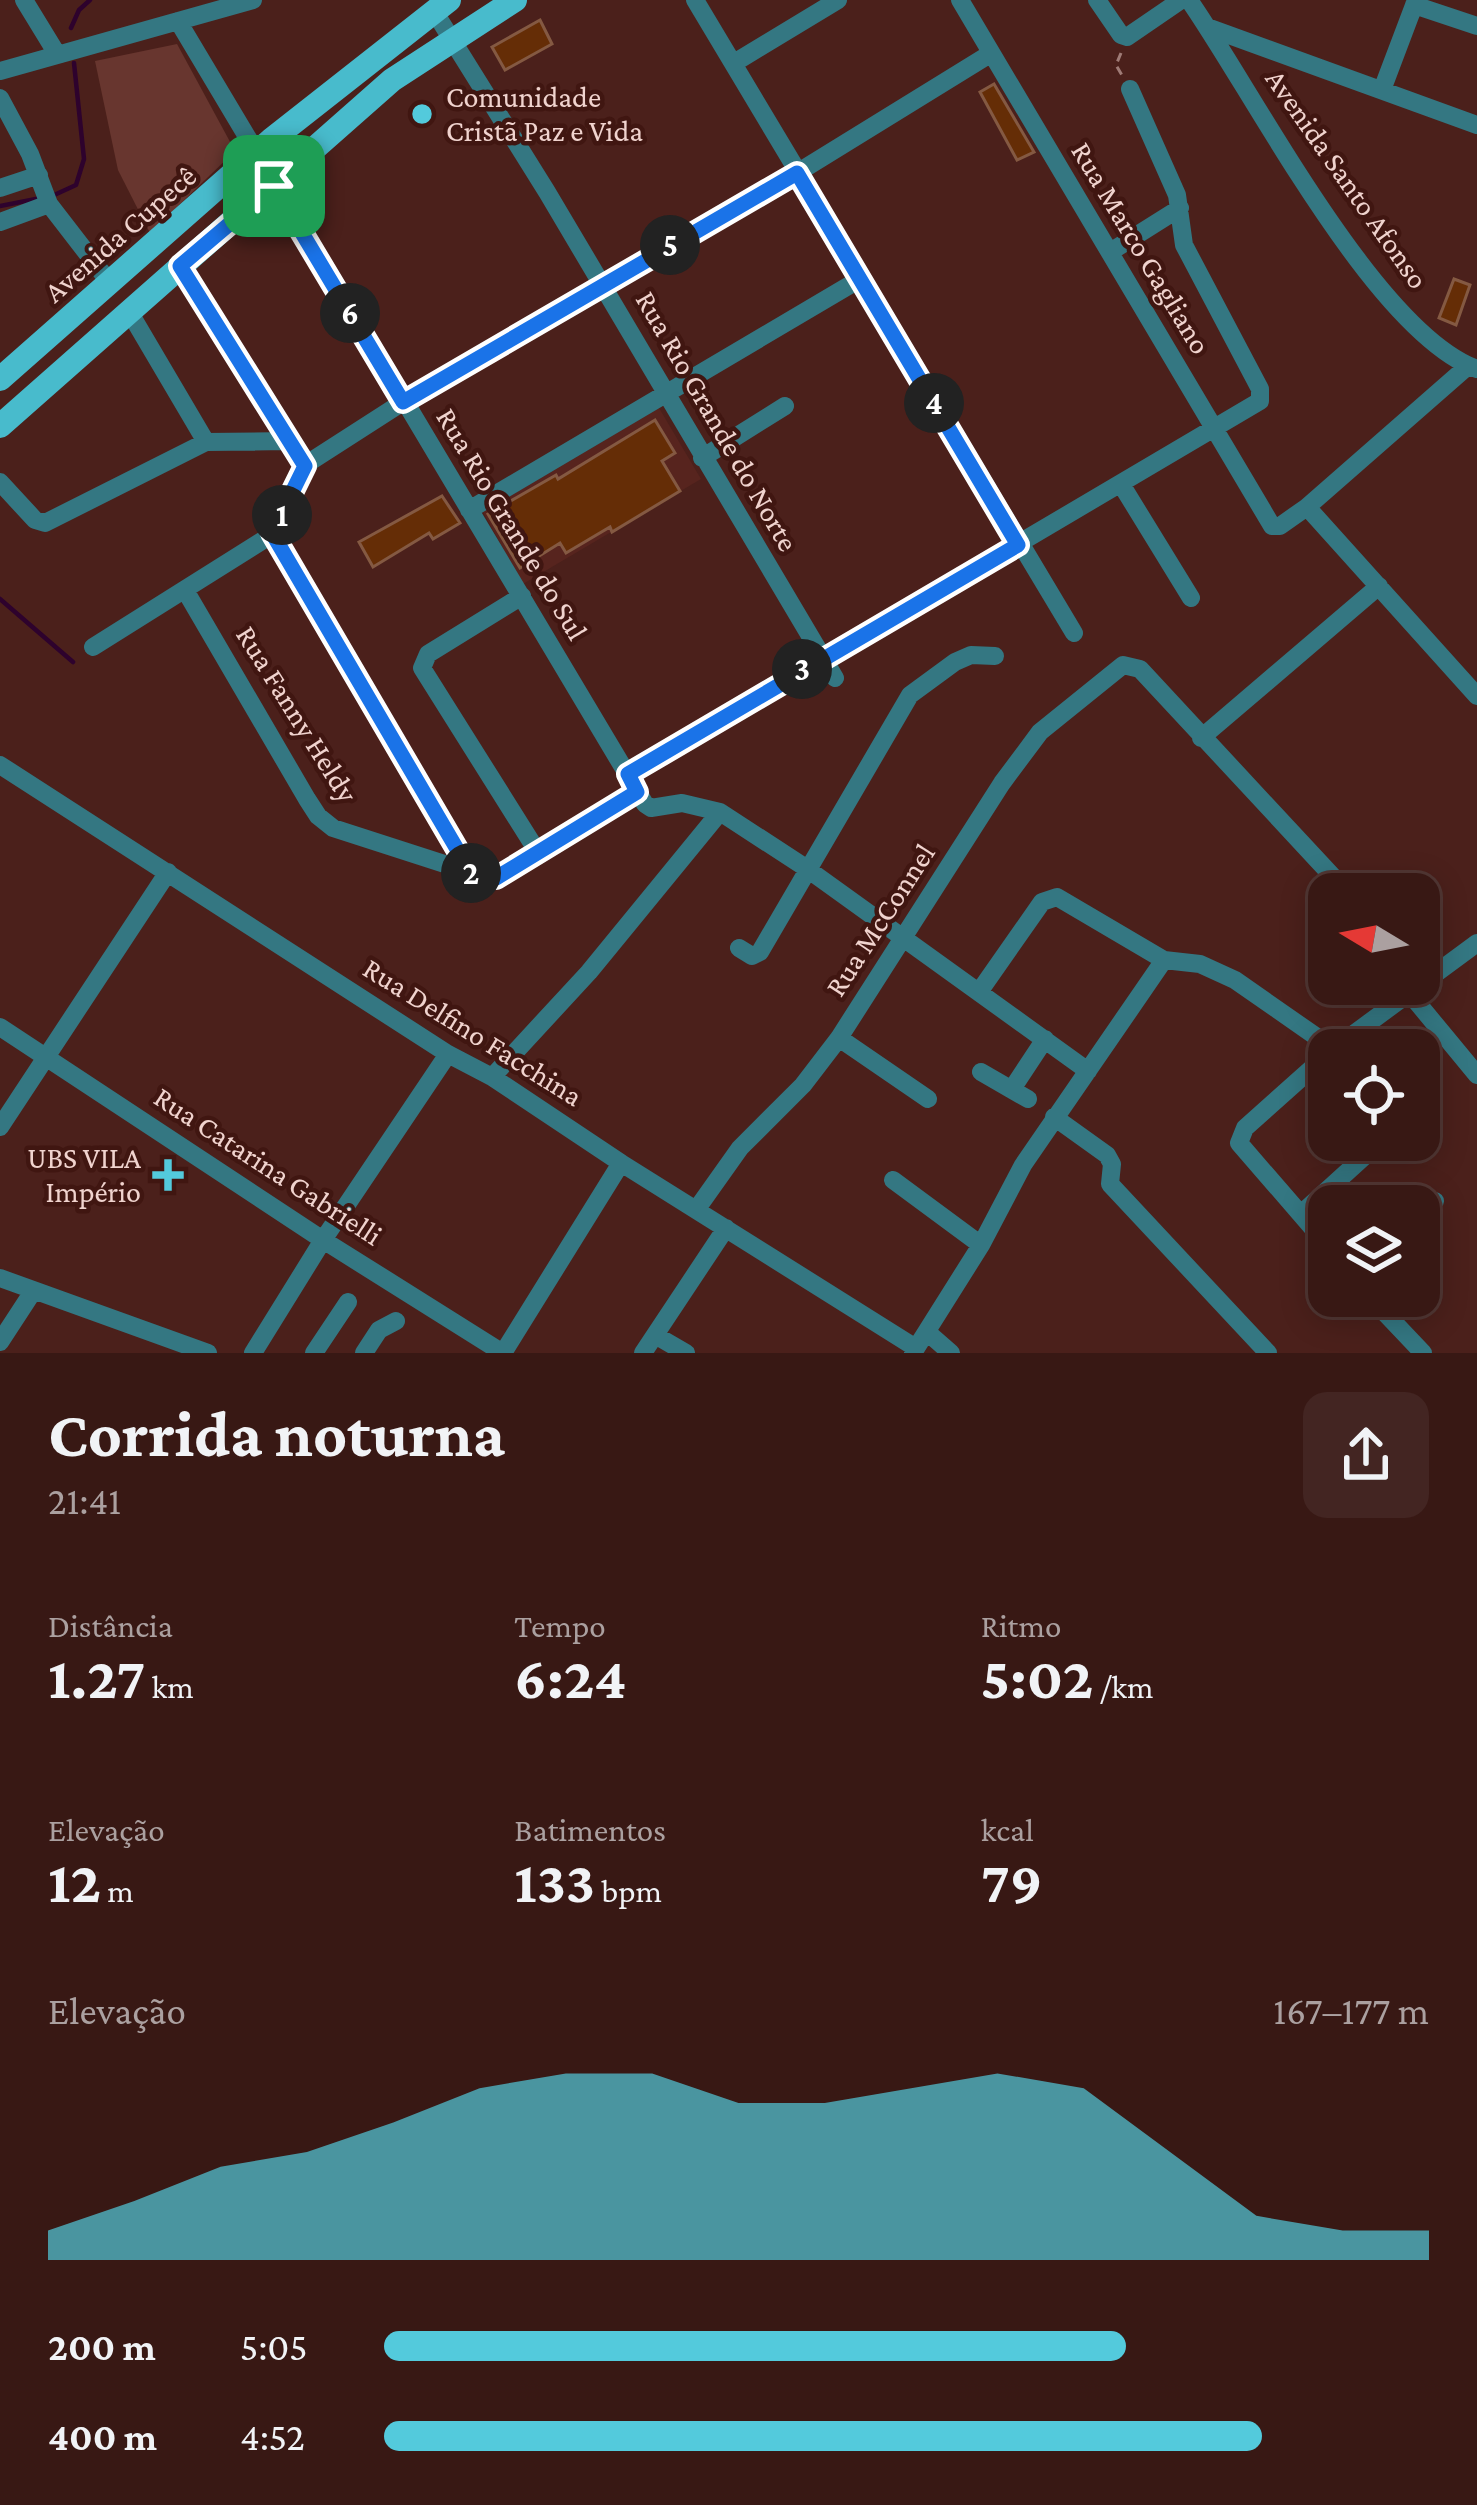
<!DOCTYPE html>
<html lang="pt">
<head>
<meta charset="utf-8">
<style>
	body { margin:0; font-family:"Crimson Pro",serif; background:#432522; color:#f1f3f6; height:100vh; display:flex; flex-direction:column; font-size:45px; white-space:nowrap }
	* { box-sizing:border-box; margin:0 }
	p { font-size:39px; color:#aba0a0 }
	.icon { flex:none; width:66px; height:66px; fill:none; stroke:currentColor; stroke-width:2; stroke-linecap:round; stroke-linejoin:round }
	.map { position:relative; height:1353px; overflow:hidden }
	.sheet { display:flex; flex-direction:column; background:#381814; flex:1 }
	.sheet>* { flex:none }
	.needle { width:78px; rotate:280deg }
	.controls { position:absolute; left:1308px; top:873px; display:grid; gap:24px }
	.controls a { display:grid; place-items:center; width:132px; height:132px; border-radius:24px; background:#381814; box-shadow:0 6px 30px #0003,0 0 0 3px #523734; font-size:60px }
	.pin { position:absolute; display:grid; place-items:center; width:102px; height:102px; color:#fff; margin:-51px; border-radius:24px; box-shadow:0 6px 18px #0006 }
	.km { position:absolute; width:60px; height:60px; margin:-30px; border-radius:50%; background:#222; color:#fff; font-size:33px; line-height:60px; text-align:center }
	.round { display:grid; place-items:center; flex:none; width:126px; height:126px; border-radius:24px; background:#432522 }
	.summary { display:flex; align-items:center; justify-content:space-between; height:204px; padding:0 48px }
	h1 { font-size:66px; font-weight:700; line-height:90px }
	.stats { display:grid; grid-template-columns:repeat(3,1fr); gap:18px; height:204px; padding:12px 48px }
	.stats div { display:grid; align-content:center }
	.stats b { font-size:60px; font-weight:700 }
	.stats small { font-size:33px; font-weight:400 }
	.stats p { font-size:33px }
	.chart { height:336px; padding:24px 48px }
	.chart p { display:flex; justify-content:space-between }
	.chart svg { width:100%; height:216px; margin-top:12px; fill:#53cadc; opacity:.7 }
	ul { padding:0 48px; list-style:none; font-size:39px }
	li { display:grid; grid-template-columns:192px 144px 1fr; align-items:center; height:90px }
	li i { height:30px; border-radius:15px; background:#53cadc }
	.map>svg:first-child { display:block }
	.built { fill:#57241e }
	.green { fill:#68362f }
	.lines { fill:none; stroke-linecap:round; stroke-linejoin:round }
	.stream { stroke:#2e022d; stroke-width:4.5 }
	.building { fill:#652d06; stroke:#845942; stroke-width:3 }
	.path { stroke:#9f7b76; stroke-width:3; stroke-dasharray:9 6; stroke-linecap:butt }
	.minor { stroke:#347782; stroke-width:18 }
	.major { stroke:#48bbcc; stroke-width:24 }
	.route-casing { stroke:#fff; stroke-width:24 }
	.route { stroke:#1a73e8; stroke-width:15 }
	.poi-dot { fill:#53cadc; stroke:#401611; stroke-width:4.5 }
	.labels { text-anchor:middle; stroke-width:9; stroke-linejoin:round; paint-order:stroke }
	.poi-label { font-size:30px; fill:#f0d3ce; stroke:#401611; text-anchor:start }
	.street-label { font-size:30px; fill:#f0d3ce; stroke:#401611 }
</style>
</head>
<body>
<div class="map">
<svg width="1477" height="1353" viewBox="0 0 1477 1353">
	<rect width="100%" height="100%" fill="#4b201b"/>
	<!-- built -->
	<path class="built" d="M659,408L701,479L523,584L483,512Z"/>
	<!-- green -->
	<path class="green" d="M177,44L235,151L150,233L118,170L95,61Z"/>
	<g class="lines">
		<!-- stream -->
		<path class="stream" d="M71,28L79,10L90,0
			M52,196L76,185L84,159L74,63
			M0,206L41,198
			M0,599L73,662"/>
	</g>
	<!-- building -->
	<path class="building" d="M540,20L552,44L505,70L492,47Z
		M994,84L1034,152L1017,160L980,92Z
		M1454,279L1470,285L1456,325L1439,318Z
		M655,420L675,453L662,461L680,491L612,532L610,527L566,553L560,543L520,568L488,514L556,475L558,479Z
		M442,496L460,523L433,539L429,533L373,567L359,542Z"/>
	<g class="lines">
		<!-- path -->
		<path class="path" d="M1121,53L1116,65L1123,77"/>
		<!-- minor -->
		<path class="minor" d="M24,0L57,54
			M695,0L1074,633
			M960,0L1272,526H1280L1307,507L1468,366
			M1097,0L1121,35L1127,37L1181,0
			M1189,0C1254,93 1375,332 1477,369
			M1414,5L1477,26
			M434,11L547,192L835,678
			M178,21L645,804L651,808L682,803L720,812L806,868L1088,1071
			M1207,27L1477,125
			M734,63L838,0
			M0,71L253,0
			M1382,90L1416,0
			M0,98L30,154L49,204L110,283
			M0,188L39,175
			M0,222L49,204
			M1110,252L1180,208
			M180,266L305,465
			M130,313L206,442
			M702,458L785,406
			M0,482L35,520L45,523L206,442L288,441
			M1121,484L1191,598
			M1307,507L1477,696
			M469,510L860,279
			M273,534L471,873
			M185,590L307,799L318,816L333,828L491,879L637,792
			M522,596L428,654L422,668L537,851
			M93,647L273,534L305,465L403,402L797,173L990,54
			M1201,738L1379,586
			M0,765L448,1054L492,1077L621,1163L916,1348
			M628,774L1260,401V389L1184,245L1177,195L1130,89
			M739,948L752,956L760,952L910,695L955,662L971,655L995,656
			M979,992L1042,902L1057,897L1164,960L1200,964L1235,980L1334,1049
			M1411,995L1477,1075
			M0,1027L323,1240L503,1353
			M839,1038L928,1099
			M1332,1050L1477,943
			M1329,1053L1245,1128L1239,1143L1329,1247
			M981,1072L1028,1099
			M492,1077L589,972L720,812
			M1012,1089L1045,1039
			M1054,1117L1107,1155L1112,1164L1110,1184L1268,1353
			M0,1127L168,872
			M893,1180L981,1245
			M696,1210L740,1148L803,1085L839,1038L1002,783L1040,732L1123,665L1140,669L1349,894
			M1302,1213L1379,1143
			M1419,1215L1435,1201
			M0,1278L208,1353
			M1369,1296L1423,1353
			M927,1332L951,1353
			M655,1335L686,1353
			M0,1342L32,1293
			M253,1353L323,1240L448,1054
			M314,1353L348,1302
			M364,1353L379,1330L396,1321
			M503,1353L621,1163
			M643,1353L726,1228
			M913,1353L981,1245L1023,1165L1164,960"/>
		<!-- major -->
		<path class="major" d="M0,379L271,140L449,0
			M0,426L392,80L515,0"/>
	</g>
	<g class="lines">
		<!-- route casing -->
		<g class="route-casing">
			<path id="route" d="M797,173L1018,545L628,774L637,792L496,878L471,873L272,533L305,466L180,266L274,186L403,402Z"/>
		</g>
		<!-- route -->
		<use href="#route" class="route"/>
	</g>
	<!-- markers -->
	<g class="poi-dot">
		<circle cx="422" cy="114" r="12"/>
		<path d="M162 1157h12v12h12v12h-12v12h-12v-12h-12v-12h12z"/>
	</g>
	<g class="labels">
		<!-- poi labels -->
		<g class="poi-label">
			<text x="446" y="107">Comunidade<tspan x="446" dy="34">Cristã Paz e Vida</tspan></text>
			<text x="141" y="1168" text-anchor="end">UBS VILA<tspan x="141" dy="34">Império</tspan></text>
		</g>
		<!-- street labels -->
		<g class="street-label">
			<text transform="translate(1347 179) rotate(55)" y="10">Avenida Santo Afonso</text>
			<text transform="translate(120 234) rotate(-41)" y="10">Avenida Cupecê</text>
			<text transform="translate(1141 248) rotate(59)" y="10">Rua Marco Gagliano</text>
			<text transform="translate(717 421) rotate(60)" y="10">Rua Rio Grande do Norte</text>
			<text transform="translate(512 524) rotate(59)" y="10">Rua Rio Grande do Sul</text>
			<text transform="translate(297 714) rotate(58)" y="10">Rua Fanny Heldy</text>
			<text transform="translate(880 920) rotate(-57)" y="10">Rua McConnel</text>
			<text transform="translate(473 1032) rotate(32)" y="10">Rua Delfino Facchina</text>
			<text transform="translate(268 1166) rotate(33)" y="10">Rua Catarina Gabrielli</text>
		</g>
	</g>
</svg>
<div class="controls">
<a><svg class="needle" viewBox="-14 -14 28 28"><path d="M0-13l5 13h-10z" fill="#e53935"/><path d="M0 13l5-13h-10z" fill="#aba0a0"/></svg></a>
<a><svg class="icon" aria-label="locate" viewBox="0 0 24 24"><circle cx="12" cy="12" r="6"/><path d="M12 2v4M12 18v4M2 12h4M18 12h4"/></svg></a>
<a><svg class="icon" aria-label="layers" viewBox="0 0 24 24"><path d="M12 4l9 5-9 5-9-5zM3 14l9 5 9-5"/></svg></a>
</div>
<div class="pin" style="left:274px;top:186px;background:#1e9e55"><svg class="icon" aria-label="arrive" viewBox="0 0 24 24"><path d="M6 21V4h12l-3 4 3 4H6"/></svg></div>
<b class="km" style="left:282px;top:515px">1</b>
<b class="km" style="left:471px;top:873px">2</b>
<b class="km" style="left:802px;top:669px">3</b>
<b class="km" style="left:934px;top:403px">4</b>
<b class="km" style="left:670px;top:245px">5</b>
<b class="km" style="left:350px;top:313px">6</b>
</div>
<section class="sheet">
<div class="summary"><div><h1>Corrida noturna</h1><p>21:41</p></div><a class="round"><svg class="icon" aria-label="share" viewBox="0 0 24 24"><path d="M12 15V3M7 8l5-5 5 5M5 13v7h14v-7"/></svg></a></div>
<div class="stats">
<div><p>Distância</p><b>1.27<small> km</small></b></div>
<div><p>Tempo</p><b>6:24</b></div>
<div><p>Ritmo</p><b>5:02<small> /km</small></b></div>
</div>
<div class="stats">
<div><p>Elevação</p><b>12<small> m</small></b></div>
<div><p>Batimentos</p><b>133<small> bpm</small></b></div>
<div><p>kcal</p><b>79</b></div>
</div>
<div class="chart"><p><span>Elevação</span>167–177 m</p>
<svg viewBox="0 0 160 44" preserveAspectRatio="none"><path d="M0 44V38L10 32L20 25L30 22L40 16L50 9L60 6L70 6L80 12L90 12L100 9L110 6L120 9L130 22L140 35L150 38L160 38V44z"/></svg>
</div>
<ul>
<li><b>200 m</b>5:05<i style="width:71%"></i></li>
<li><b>400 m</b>4:52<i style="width:84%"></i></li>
</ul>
</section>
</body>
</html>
